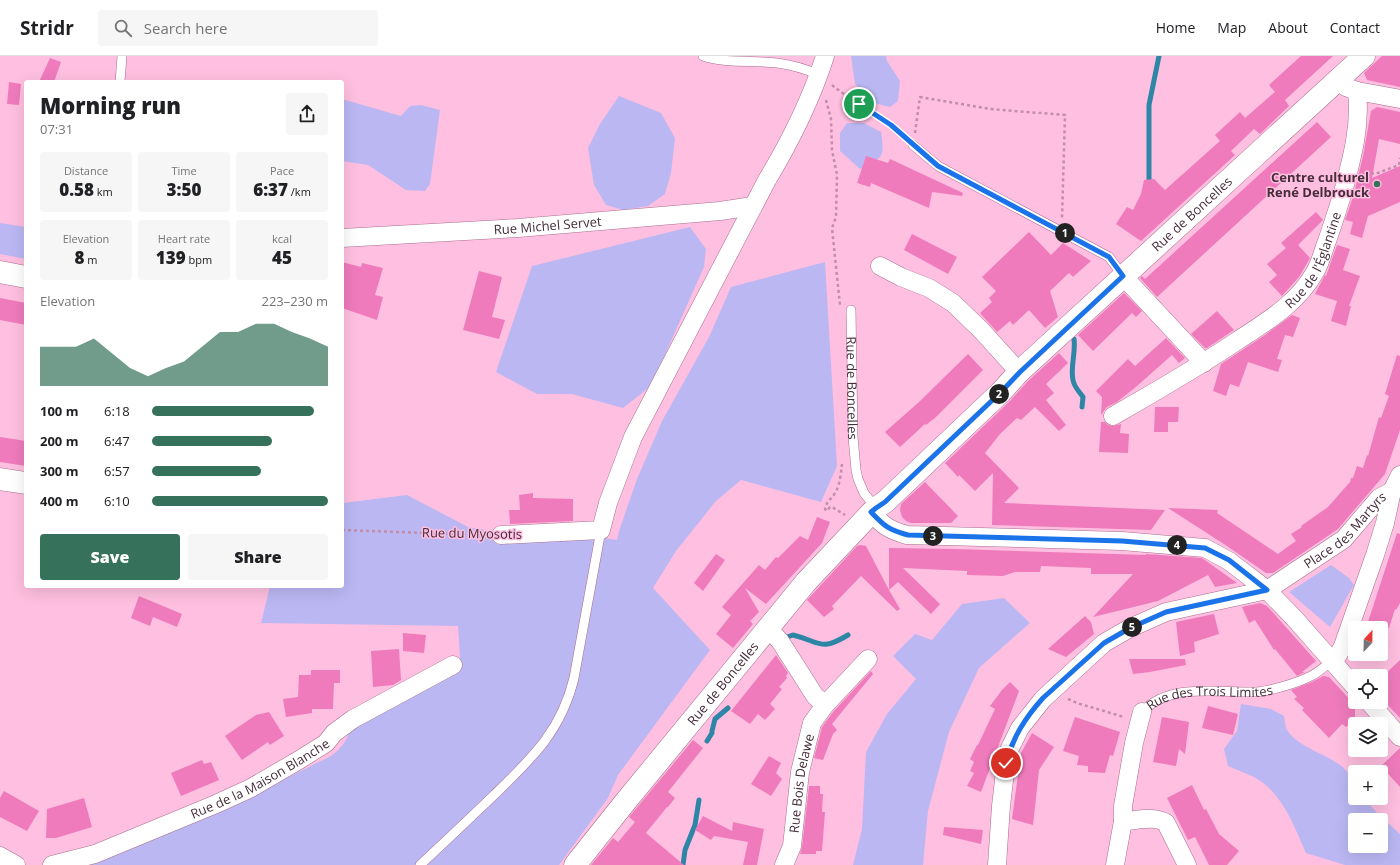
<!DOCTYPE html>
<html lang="en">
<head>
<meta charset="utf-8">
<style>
	body { margin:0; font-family:"Open Sans",sans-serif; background:#f6f6f6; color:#202124; height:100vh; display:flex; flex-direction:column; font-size:15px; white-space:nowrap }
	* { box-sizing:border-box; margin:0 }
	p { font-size:13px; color:#757577 }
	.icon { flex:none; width:22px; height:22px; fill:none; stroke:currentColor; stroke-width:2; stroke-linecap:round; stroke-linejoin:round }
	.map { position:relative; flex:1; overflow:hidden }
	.details { position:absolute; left:24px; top:24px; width:320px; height:508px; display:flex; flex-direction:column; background:#fff; border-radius:4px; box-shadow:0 4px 16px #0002 }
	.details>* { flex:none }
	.needle { width:26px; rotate:22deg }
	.buttons { position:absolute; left:1348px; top:565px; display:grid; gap:8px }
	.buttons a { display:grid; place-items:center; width:40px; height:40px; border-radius:4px; background:#fff; box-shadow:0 4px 16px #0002; font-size:20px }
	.pin { position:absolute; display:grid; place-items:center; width:34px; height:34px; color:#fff; margin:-17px; border:2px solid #fff; border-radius:50%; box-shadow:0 1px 4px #0007 }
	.km { position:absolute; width:20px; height:20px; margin:-10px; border-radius:50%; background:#222; color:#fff; font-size:11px; line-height:20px; text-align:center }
	.round { display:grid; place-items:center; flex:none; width:42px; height:42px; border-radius:4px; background:#f6f6f6 }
	.head { display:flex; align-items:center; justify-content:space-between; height:68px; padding:0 16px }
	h1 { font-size:22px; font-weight:800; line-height:30px }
	.stats { display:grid; grid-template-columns:repeat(3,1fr); gap:6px; height:68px; padding:4px 16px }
	.stats div { display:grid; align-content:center; border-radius:4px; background:#f6f6f6; text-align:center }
	.stats b { font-size:17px; font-weight:800 }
	.stats small { font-size:11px; font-weight:400 }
	.stats p { font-size:11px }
	.chart { height:112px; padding:8px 16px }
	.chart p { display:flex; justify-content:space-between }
	.chart svg { width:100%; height:72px; margin-top:4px; fill:#36715b; opacity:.7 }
	.button { display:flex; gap:8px; margin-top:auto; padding:8px 16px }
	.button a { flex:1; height:46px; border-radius:4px; background:#36715b; color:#fff; font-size:16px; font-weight:800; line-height:46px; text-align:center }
	.button a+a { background:#f6f6f6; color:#202124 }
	ul { padding:0 16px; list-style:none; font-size:13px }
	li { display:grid; grid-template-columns:64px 48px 1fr; align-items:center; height:30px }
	li i { height:10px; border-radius:5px; background:#36715b }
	header { display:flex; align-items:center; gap:24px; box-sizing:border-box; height:56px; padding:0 20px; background:#fff; border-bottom:1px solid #e0e0e0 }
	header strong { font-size:19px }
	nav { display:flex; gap:22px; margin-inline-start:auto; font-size:14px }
	.search { width:280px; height:36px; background:#f6f6f6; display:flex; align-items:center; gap:10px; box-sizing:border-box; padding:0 14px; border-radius:4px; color:#757577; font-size:15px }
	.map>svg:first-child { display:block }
	.green { fill:#bbb7f3; fill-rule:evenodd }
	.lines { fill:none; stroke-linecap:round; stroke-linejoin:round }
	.stream { stroke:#2e86a7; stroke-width:5 }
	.building { fill:#ef7bbc }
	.service-casing { stroke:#a96f8e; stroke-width:10 }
	.minor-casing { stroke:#a96f8e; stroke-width:19 }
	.tertiary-casing { stroke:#a96f8e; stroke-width:23 }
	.secondary-casing { stroke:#a96f8e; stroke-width:23 }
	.path { stroke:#c18ea9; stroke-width:2.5; stroke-dasharray:3 3; stroke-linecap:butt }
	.service { stroke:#fff; stroke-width:9 }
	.minor { stroke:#fff; stroke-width:18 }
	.tertiary { stroke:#fff; stroke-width:22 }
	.secondary { stroke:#fff; stroke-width:22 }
	.route-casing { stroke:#fff; stroke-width:8 }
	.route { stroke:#1a73e8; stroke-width:5 }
	.poi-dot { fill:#36715b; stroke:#ffbfe0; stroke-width:1.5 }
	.labels { text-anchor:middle; stroke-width:3; stroke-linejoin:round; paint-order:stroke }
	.poi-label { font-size:13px; font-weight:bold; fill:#452d3a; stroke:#ffbfe0; text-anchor:end }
	.street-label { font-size:13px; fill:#452d3a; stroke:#ffbfe0 }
</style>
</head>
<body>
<header>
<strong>Stridr</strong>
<div class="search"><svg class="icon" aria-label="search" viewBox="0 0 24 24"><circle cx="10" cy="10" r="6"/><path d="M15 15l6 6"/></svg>Search here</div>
<nav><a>Home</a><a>Map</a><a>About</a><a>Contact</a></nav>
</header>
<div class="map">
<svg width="1400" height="809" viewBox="0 0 1400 809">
	<rect width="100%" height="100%" fill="#ffbfe0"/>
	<!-- green -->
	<path class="green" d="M851,0H886L887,5L900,25L898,45L890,51L874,47L855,28Z
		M619,40L661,57L675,82L671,117L665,138L648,150L623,154L606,149L594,129L588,92L600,68Z
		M342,43L401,60L410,50L421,49L440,54L430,128L425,135L406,134L368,109L342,105Z
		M847,67H864L881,76C885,102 883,101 860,113L840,95V77Z
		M0,167L26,171V203L0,198Z
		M690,171L706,193L704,211L651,330L623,352L572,338H537L496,316L532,210Z
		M825,206L837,410L821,446L741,424L716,445L676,495L653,532L710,594L618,719L608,742L559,809H84L250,740L331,700C342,692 347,684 351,671L459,610L460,600L458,570L261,567L270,530H342L343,447L407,439L468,471L497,476L591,480L617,484L619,475L637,423L662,365L709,281L731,231Z
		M1331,509L1349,522L1354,529L1330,571L1289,536Z
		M1004,542L1030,567L979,612L949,676L928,755L923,809H853L862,773L866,696L887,658L916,623L893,600L915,578L932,584L962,548Z
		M1241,648L1271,653L1284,660C1285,664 1285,671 1287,674C1304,699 1347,699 1355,730C1356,733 1355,738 1355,742H1364L1378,758L1400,778V809H1345L1306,797C1294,770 1282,736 1254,721C1246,717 1236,714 1228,710L1224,693L1237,675ZM1355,764H1381V790H1355Z"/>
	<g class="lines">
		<!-- stream -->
		<path class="stream" d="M1149,123V49L1159,0
			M1074,283C1076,296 1070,312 1073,324C1074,331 1079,335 1083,341L1082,351
			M787,581L793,579C821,586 820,596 848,579
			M712,675L715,663L728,652
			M707,685L712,677
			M683,809L685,794L695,769L699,744"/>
	</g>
	<!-- building -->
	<path class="building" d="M1301,0H1333L1285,44L1289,50L1260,78L1254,73L1231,95L1235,99L1141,185L1116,168L1127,151L1133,154L1141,138L1144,124L1154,123L1165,134L1220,85L1215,79L1240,56L1245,62L1275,36L1269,29Z
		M1382,0H1400V31L1367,24L1364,17Z
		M50,2L61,6L54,26H39Z
		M9,26L21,28L19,49L7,48Z
		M1377,51L1400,56V88L1379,83L1372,122L1400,110V146L1368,160L1362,182L1350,178L1353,166L1345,164L1356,132L1355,133L1363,100L1371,55Z
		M1317,66L1331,81L1157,241L1140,222L1142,220L1145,223Z
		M866,100L888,107L890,103L963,137L962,140L932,136L929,152L871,127L870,131L857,127Z
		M1316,156L1323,164L1298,189L1310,202L1309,204L1299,221L1282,240L1269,226L1277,219L1267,208L1286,192L1281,187Z
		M1029,176L1051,199L1063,187L1091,205L1073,221L1069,217L1050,235L1058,261L1045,272L1029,254L1013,269L1010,265L997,276L980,257L992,246L989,242L996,235L982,221Z
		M912,178L957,201L948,218L904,194Z
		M1337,189L1350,193L1343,214L1360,220L1349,250H1351L1346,270L1331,265L1337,245L1315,238L1318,232L1325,219L1326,220Z
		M342,206L361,211L362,207L383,212L375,239L383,241L377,264L342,252Z
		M479,215L502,221L492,261L505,264L499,283L463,274Z
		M1124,237L1142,255L1136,261L1132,257L1093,295L1078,279Z
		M0,242L26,247V269L0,264Z
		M1217,255L1234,274L1207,292H1205L1191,278Z
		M1292,259L1300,262L1293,281L1285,279L1277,303L1282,304L1278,316L1248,306L1239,331L1230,328L1226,340L1213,335L1221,308L1265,279Z
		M1166,282L1185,302L1179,307L1172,299L1137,330L1117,346L1107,351L1101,359L1102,341L1096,335L1128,303L1135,310Z
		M1059,297L1068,307L1046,328L1054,337L1046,344L1066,369L1059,375L1035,351L1021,364L1017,362L1000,378L985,397L1019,432L1004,447L1165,454L1151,474L992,469L993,417L975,435L959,419L958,421L945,407L1010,345L1028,325Z
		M968,298L983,314L936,361L926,369L925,368L900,391L885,376L919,346Z
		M1397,299L1400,300V374L1385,418L1338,473L1273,517H1266L1227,490L1168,452L1218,454L1217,457L1278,498L1286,492L1296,485L1291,478L1302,471L1301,470L1328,451L1350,426L1351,422H1353L1357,410L1363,412L1367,399L1368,400L1379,361L1381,362L1389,340L1385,338Z
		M1155,351H1179L1178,366H1168V376H1154Z
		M1101,366H1105L1108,369L1113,370L1121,368L1120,377L1129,378L1128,397L1099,396Z
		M0,381L26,385V410L0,406Z
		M925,426L958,460L951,467H911L906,465L902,461L900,454L901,448Z
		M533,437V442L573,443V465L510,468L509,454H520L519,439Z
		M817,461L830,466L822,487L766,548L745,532L759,556L750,565L753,568L733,592L716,578L731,559L722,551L759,509L765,514L776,501L778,502L800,480L808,484Z
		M1397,477L1400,478V547L1396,554L1395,553L1389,572H1366Z
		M860,489L866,490L889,534V492L956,493L1146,499V498L1202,502L1237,527L1215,531L1208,519L1158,545L1093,561L1133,518H1091V512L1041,510L1040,516H1015L1003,520L967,519V515L903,512L940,548L931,558L898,526L889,534L900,553L897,555L861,520L832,550L834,553L824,561L807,544L857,490Z
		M716,498L725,504L703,535L694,527Z
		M139,540L182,558L177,571L153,561L150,570L131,562Z
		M1260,547L1267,550L1316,605L1302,616H1305L1297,620L1275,593L1274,594L1255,564L1249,567L1242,551Z
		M1214,558L1219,578L1194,586L1195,596L1180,600L1176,566Z
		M1085,560L1091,566L1094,578L1066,601L1048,593Z
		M403,577L426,579L424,597L403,595Z
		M399,593L401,624L393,629L373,631L371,595Z
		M776,599L788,617L786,620L787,622L779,631L782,633L770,648L775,653L765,664L758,658L750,668L731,655Z
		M1129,603H1185L1186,609L1150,616L1133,618Z
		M1400,604V662L1381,642V622Z
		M311,614H340V627H334L333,653H312V657L286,661L283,643L298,641L299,619H311Z
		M871,615L873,618L832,668L837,674L833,678L823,704L814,702L822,671L833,656Z
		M1323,620L1329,621L1355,649V663L1346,671L1342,668L1329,682L1302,654L1304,652L1294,643L1297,641L1291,634L1312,626Z
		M1010,626L1019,635L981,736L967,730L974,717L970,715L974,706L970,703L977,689H978L995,653L990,650L1002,634Z
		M1208,650L1238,658L1233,679L1202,672Z
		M269,656L284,680L270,689L268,686L242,704L225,680L256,659Z
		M1075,661L1120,676L1113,700L1110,699L1105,717L1088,716V710L1077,709L1079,700L1063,695Z
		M1162,661L1189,666L1185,698L1179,693L1176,710L1153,706Z
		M1032,677L1054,691L1039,714L1033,769L1012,763L1021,697Z
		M693,684L703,692L668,736L675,742L668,751H667L646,777L684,809H591L613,782L618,786L635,766L629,761Z
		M1400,692V731L1381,710Z
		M769,700L781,707L776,717L782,723L771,740L751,728Z
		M202,704L204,708L211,706L219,724L181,740L171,717Z
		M1192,729L1204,754L1206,753L1219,778L1239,795L1227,809H1209L1195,781L1188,784L1167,742Z
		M809,730H820V738H823L822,756H825L822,795H816V798H800L802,791Z
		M4,735L39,755L27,775L0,761V742Z
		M84,742L92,771L56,782H46L47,753Z
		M703,760L732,775L733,766L764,773L757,809H743L748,786L714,780L711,784L695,774Z
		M944,771L983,774L981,788L943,779Z"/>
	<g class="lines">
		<!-- service casing -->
		<g class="service-casing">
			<g id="service">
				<path d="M703,0C727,8 752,4 777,7C792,9 806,13 819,19"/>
				<path d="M120,26L122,0"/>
				<path d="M913,89L938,110L1109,201L1123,220"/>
				<path id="s1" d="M851,254L853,381L856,414L858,423L864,437L876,452"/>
				<path id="s2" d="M1142,656C1170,626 1220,637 1256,636C1270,635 1297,627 1309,621C1318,617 1325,610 1332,605"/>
				<path d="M420,809C445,786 469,763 493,740C531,703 561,676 574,622L601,474"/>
			</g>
		</g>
		<!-- minor casing -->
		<g class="minor-casing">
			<g id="minor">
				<path d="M1346,31L1357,35L1400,43"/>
				<path id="s3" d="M342,182L518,172L720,155L753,150"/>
				<path d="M880,210L901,221L929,232L953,247L981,274L1019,316"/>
				<path d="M1123,220L1204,307"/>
				<path id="s4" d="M1113,360C1155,336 1197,312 1237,285C1266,266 1298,247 1315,216C1321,206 1323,195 1327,185C1333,168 1338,152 1343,136C1352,102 1361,70 1357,35"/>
				<path d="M871,457C884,470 889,474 907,479L1122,485L1205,492L1229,505L1267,534L1295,563L1355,631"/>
				<path d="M501,479L601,474L608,447L633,381L767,124C791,84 811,44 825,0"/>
				<path d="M768,572L780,585L815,640L825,649"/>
				<path d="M1332,605L1338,599L1343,590L1375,499L1385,467L1392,435L1400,419"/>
				<path d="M1369,646L1400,681"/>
				<path d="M1123,765C1136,765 1154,759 1166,767L1187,809"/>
				<path d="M0,800L16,809"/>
				<path id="s5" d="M52,809L95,798L216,748L251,732L299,704L326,687L334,677L353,663L453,609"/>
				<path id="s6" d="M784,809L792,790L800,716L812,667L825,649L868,603"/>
				<path id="s7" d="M997,809L1001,750L1006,707L1010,692L1020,672L1043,643L1104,587L1130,572L1166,556L1267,534L1344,483L1379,442L1392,435"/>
				<path d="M1115,809L1123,765V750L1134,687L1142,656"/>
			</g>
		</g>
		<!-- tertiary casing -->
		<g class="tertiary-casing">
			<path id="tertiary" d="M0,216L26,221
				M0,423L26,427"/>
		</g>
		<!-- secondary casing -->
		<g class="secondary-casing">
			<g id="secondary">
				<path id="s8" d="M575,809L626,745L806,526L871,457L876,452L885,446L1001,336L1019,316L1364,0"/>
			</g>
		</g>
		<!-- path -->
		<path class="path" d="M832,29C855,48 882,60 904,81
			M826,44L831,63L832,94L837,119L836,161L832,172L840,249
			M915,77L920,41L990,53L1065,59L1062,162
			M1365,116L1375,118L1399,109L1400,102
			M842,408C841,417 840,429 835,437C831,444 827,444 825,453L827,455L830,451H832L845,459
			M342,474L484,479
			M1068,643L1077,647L1124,661"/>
		<!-- service -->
		<use href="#service" class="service"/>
		<!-- minor -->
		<use href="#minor" class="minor"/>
		<!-- tertiary -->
		<use href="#tertiary" class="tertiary"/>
		<!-- secondary -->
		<use href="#secondary" class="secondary"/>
	</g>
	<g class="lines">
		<!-- route casing -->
		<g class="route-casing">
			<path id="route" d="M859,48L891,69L938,110L1109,201L1123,220L1020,316L1001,336L885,446L876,452L871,456C884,470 889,474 908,479L1122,485L1205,492L1229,504L1267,534L1166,556L1130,572L1104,587L1043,642C1025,662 1013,681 1006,707"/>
		</g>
		<!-- route -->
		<use href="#route" class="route"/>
	</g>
	<!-- markers -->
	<circle class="poi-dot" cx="1377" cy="128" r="4"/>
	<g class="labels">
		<!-- poi labels -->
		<g class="poi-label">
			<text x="1369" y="126">Centre culturel<tspan x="1369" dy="15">René Delbrouck</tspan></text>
		</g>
		<!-- street labels -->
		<g class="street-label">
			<text dy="5" stroke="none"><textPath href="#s8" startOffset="899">Rue de Boncelles</textPath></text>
			<text dy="5" stroke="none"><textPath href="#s3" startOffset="206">Rue Michel Servet</textPath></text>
			<text dy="5" stroke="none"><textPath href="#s4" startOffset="260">Rue de l'Églantine</textPath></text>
			<text dy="5" stroke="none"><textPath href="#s1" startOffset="78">Rue de Boncelles</textPath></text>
			<text dy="5" stroke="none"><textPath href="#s7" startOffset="532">Place des Martyrs</textPath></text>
			<text transform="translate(472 477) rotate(1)" y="5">Rue du Myosotis</text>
			<text dy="5" stroke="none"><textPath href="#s8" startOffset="234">Rue de Boncelles</textPath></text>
			<text dy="5" stroke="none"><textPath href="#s2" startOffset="72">Rue des Trois Limites</textPath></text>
			<text dy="5" stroke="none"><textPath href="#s5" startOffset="226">Rue de la Maison Blanche</textPath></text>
			<text dy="5" stroke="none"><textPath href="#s6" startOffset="84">Rue Bois Delawe</textPath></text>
		</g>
	</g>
</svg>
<div class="buttons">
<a><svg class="needle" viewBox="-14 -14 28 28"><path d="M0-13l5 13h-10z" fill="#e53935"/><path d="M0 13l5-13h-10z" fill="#757577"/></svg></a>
<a><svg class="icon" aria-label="locate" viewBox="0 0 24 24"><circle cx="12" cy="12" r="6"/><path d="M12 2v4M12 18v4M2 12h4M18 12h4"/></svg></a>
<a><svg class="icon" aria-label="layers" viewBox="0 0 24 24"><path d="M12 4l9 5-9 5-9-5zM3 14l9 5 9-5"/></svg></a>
<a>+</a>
<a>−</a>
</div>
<div class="pin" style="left:859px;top:48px;background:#1e9e55"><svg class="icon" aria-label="arrive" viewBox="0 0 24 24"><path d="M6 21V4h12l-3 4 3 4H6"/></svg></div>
<div class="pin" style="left:1006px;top:707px;background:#d93025"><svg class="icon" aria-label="check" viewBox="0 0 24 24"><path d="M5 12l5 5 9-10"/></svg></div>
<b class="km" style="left:1065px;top:177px">1</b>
<b class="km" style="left:999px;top:338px">2</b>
<b class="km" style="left:933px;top:480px">3</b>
<b class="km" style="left:1177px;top:489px">4</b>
<b class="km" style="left:1132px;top:571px">5</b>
<section class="details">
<div class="head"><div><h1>Morning run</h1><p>07:31</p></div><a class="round"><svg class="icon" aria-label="share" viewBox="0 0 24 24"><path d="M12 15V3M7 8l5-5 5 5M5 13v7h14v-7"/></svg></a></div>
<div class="stats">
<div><p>Distance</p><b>0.58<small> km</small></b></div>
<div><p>Time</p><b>3:50</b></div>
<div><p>Pace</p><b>6:37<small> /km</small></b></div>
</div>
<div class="stats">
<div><p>Elevation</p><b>8<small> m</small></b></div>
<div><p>Heart rate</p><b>139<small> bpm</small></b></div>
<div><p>kcal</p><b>45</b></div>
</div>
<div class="chart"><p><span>Elevation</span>223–230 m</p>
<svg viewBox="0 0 160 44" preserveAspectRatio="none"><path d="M0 44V20L10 20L20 20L30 15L40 24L50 33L60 38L70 33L80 29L90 20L100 11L110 11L120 6L130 6L140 11L150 15L160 20V44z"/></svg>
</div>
<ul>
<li><b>100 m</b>6:18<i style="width:92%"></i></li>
<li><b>200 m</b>6:47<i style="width:68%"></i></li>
<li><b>300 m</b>6:57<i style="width:62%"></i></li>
<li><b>400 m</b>6:10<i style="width:100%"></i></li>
</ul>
<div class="button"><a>Save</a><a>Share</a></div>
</section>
</div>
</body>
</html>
